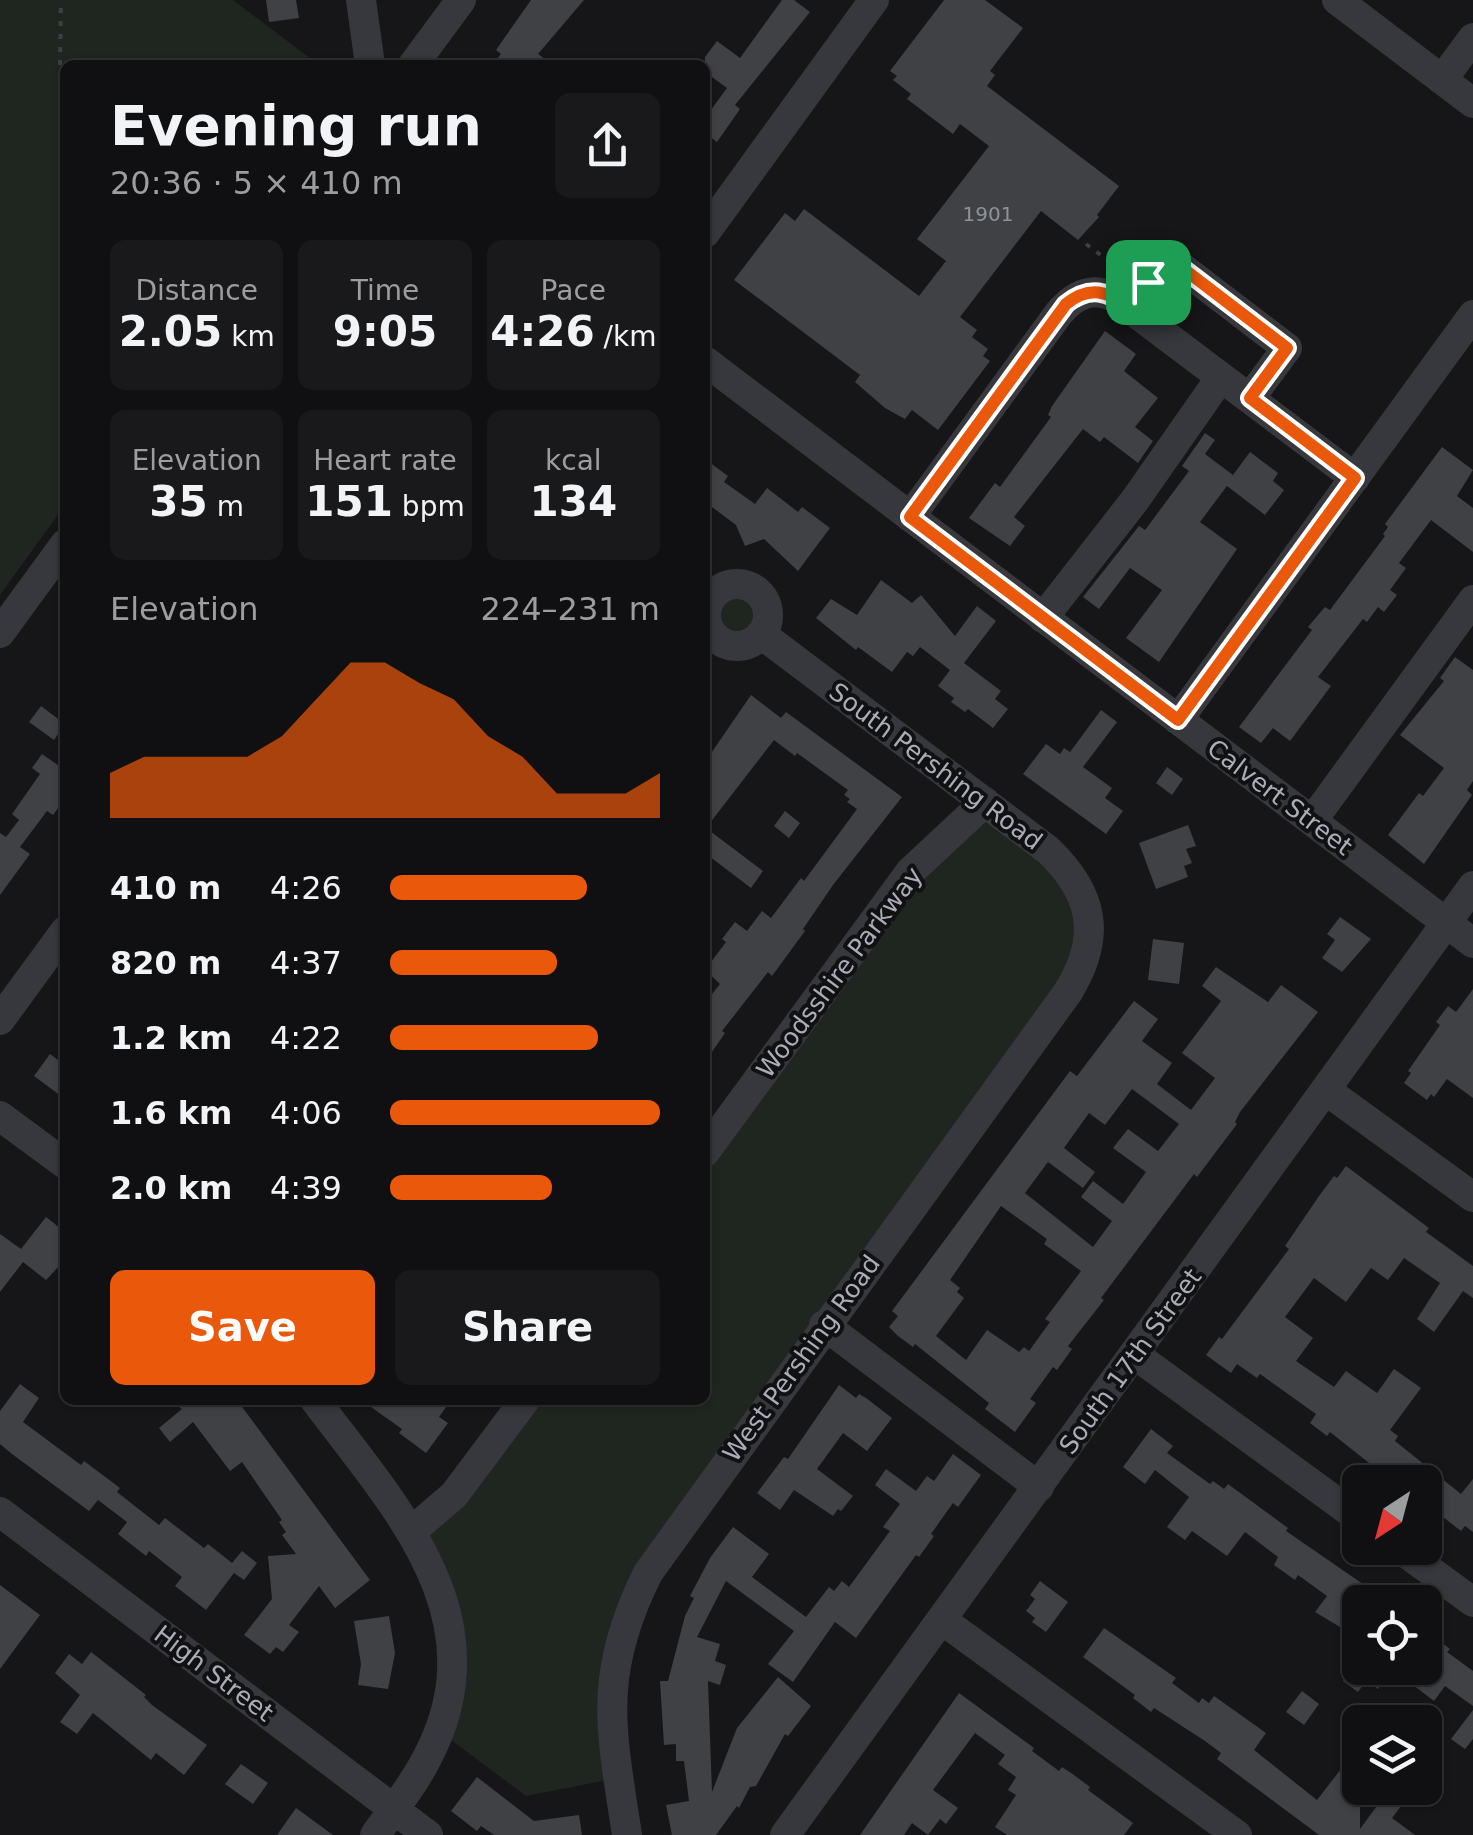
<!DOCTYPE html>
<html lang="en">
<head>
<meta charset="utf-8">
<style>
	body { margin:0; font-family:"DejaVu Sans",sans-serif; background:#19191b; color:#f1f3f6; height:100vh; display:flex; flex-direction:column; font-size:38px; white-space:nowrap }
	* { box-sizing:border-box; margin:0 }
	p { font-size:32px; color:#9c9d9f }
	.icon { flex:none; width:55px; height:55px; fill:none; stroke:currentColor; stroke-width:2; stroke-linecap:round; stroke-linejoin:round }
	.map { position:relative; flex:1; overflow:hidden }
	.drawer { position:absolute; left:60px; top:60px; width:650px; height:1345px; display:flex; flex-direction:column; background:#101012; border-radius:15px; box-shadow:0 2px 8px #0004,0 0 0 2px #303032 }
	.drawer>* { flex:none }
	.needle { width:65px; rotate:216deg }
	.buttons { position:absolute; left:1342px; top:1465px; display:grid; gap:20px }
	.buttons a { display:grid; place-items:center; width:100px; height:100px; border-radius:15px; background:#101012; box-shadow:0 2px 8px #0004,0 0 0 2px #303032; font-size:50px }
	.pin { position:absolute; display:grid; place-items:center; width:85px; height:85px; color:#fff; margin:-42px; border-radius:20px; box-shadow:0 5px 15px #0006 }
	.round { display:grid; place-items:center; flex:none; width:105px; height:105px; border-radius:15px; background:#19191b }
	.headline { display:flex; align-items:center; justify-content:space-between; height:170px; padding:0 50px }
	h1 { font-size:55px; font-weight:800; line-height:75px }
	.stats { display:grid; grid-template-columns:repeat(3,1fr); gap:15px; height:170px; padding:10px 50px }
	.stats div { display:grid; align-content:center; border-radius:15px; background:#19191b; text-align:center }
	.stats b { font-size:42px; font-weight:800 }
	.stats small { font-size:28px; font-weight:400 }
	.stats p { font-size:28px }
	.chart { height:280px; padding:20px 50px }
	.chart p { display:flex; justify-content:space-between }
	.chart svg { width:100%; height:180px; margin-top:10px; fill:#ea580c; opacity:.7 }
	.action { display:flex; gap:20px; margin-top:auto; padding:20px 50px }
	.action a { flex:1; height:115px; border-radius:15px; background:#ea580c; color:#fff; font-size:40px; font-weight:800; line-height:115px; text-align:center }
	.action a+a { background:#19191b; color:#f1f3f6 }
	ul { padding:0 50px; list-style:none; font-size:32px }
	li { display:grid; grid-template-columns:160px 120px 1fr; align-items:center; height:75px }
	li i { height:25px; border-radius:12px; background:#ea580c }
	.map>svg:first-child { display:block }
	.green { fill:#1e261f }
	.building { fill:#404145; fill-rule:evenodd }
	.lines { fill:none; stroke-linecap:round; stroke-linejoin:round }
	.path { stroke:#3d3f44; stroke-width:4; stroke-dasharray:5 8; stroke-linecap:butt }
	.minor { stroke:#37383d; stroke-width:30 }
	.route-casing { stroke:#fff; stroke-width:20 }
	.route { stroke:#ea580c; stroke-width:12 }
	.labels { text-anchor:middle; stroke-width:8; stroke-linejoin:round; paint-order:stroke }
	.number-label { font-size:20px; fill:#8e929b }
	.street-label { font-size:25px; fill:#a8adb8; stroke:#111113 }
</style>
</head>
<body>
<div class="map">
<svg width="1473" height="1835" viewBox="0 0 1473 1835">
	<rect width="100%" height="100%" fill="#161618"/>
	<!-- green -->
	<path class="green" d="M0,0H233L319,65H65V505L0,595Z
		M715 615a22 22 0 1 1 44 0a22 22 0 1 1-44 0Z
		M985,802L1048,850L1090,935L632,1607L618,1778L526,1796L439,1731L435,1576L427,1521L525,1400H705V1152Z"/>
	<!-- building -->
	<path class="building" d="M266,0H296L299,18L269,22Z
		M531,0H584L538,54L553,65H492L501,54L496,50Z
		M782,0H794L810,12L735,105L740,109L717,142L705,133V118L727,88L705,72V57L717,41L740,58Z
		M944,0H985L1023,28L990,71L995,75L987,86L1119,186L1097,215L1099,217L1078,240L1041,211L960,317L977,330L972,337L988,349L983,356L990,361L938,430L912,410L905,419L885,408L855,382L860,375L734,280L785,213L795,221L804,209L919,296L946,261L917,239L989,146L960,124L953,134L907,99L911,94L893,80L897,76L890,71Z
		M1105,331L1136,354L1124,371L1158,398L1135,427L1153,441L1138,463L1104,437L1100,442L1083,429L1014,517L1025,526L1010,546L969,518L995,483L1000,487L1051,417L1048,415L1052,406Z
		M1205,433L1215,440L1205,454L1233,475L1250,452L1278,473L1273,481L1284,490L1265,515L1227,486L1200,522L1237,549L1159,662L1126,638L1162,590L1130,568L1099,609L1083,597L1139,526L1145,530L1189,471L1182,466Z
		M1442,447L1473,470L1457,496L1473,508V552L1431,520L1399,563L1406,568L1390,590L1397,595L1384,612L1378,607L1367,622L1363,619L1318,677L1331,686L1290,741L1273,728L1261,743L1239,727L1312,630L1308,627L1313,621L1325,607L1330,610L1385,536L1383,534L1388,527L1385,524Z
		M705,459L728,476L724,482L755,504L767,488L798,512L802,507L830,528L798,571L764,539L745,546L736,525L708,504L705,509Z
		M881,580L912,603L921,595L955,636L977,606L996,621L964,663L1001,691L995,699L1008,709L993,728L968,709L965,712L951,702L954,698L938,686L950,670L920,647L913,656L907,652L892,672L858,647L856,650L816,618L831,599L857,615Z
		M1455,657L1473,670V781L1467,790L1472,795L1424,864L1388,835L1419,793L1423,796L1444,768L1400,735L1444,681L1440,678Z
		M751,695L781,718L786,712L902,797L833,885L803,929L805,931L772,976L768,972L722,1031L725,1033L705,1062V1003L720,984L705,970L726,942L722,939L735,922L747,931L762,911L771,918L801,878L804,881L857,809L847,802L850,799L844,795L848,790L797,753L795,756L774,740L706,828L763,871L751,888L705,853V762Z
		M41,706L65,724L54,740L29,722Z
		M1101,710L1117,722L1083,767L1112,788L1105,798L1123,811L1106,834L1023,774L1046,744L1060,754L1064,748L1070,752Z
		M42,754L65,770V799L53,815L47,811L20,847L30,854L0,895V833L6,837L19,820L12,814L40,774L32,768Z
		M1167,767L1183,779L1172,795L1156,783Z
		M785,811L800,823L789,838L774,826Z
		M1188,825L1196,846L1186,849L1192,863L1184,866L1188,877L1156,889L1139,843Z
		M1340,917L1371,939L1342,972L1322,958L1335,940L1327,934Z
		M1153,939L1184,943L1179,984L1148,980Z
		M1216,967L1268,1002L1281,985L1318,1012L1240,1112L1235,1122L1237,1124L1197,1177L1194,1174L1101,1298L1104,1300L1068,1346L1072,1349L1057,1370L1053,1367L1030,1399L1036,1403L1015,1432L985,1409L989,1403L915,1344L913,1347L898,1336L889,1327L898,1316L892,1311L1070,1071L1077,1076L1134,1001L1158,1019L1142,1041L1172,1063L1157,1084L1191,1110L1215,1078L1182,1053L1221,1001L1202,986ZM1132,1089L1179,1124L1158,1151L1128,1129L1113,1148L1146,1172L1123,1204L1093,1181L1081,1197L1112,1221L1093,1247L1025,1193L1048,1162L1083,1188L1095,1172L1064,1148L1089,1113L1105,1125ZM1001,1206L1047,1239L1044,1244L1081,1271L1045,1319L1050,1322L1029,1351L1024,1347L1019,1352L987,1330L966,1360L936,1336L964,1298L957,1292L960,1288L950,1280Z
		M1473,989V1098L1447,1079L1434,1097L1431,1094L1427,1100L1404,1083L1411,1073L1408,1071L1440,1025L1436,1022L1448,1006L1456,1012Z
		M50,1054L65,1065V1099L34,1076Z
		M1346,1166L1429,1228L1426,1232L1473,1266V1298L1463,1291L1434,1332L1417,1319L1440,1283L1404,1258L1388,1280L1371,1268L1346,1302L1314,1278L1285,1317L1313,1338L1296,1361L1334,1387L1346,1371L1377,1393L1394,1369L1421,1388L1390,1430L1398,1436L1395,1441L1461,1494L1473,1479V1532L1465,1526L1461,1531L1434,1510L1437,1507L1425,1498V1482H1393L1330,1432L1327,1436L1310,1423L1316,1414L1260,1374L1257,1378L1237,1364L1231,1373L1206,1355L1219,1337L1222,1339L1289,1249L1285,1246L1319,1196L1334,1176L1337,1178Z
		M46,1217L65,1232V1260L46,1280L23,1262L0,1292V1234L21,1249Z
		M20,1384L39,1398L23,1422L81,1465L84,1461L120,1488L117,1492L159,1525L165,1518L204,1548L208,1544L232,1563L242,1551L257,1563L244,1580L234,1573L206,1610L175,1586L182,1577L149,1551L146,1556L118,1534L127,1522L98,1500L89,1511L12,1454L0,1444V1411Z
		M839,1385L856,1398L859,1394L866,1398L892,1418L867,1451L843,1433L817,1469L853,1496L841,1511L838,1509L833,1516L794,1490L780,1510L757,1493L784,1457L788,1459Z
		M169,1400H237L370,1580L335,1608L319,1586L289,1625L299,1632L283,1652L276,1647L270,1654L244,1635L272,1599L268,1556L296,1554L282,1535L286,1532L279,1522L282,1520L242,1462L230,1471L193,1422L170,1442L159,1428L182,1409Z
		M361,1400H451L439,1417L448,1423L426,1453L399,1433L402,1429Z
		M1151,1429L1173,1446L1167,1453L1210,1484L1213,1481L1224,1489L1228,1484L1288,1528L1286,1531L1389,1602H1360V1626L1348,1617L1340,1627L1315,1612L1327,1596L1298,1575L1295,1580L1274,1565L1278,1557L1245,1532L1227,1556L1192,1531L1185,1540L1167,1527L1189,1497L1155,1470L1145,1484L1123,1467Z
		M953,1454L981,1475L958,1507L953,1503L931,1534L934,1536L919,1557L916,1555L856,1638L835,1622L793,1682L768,1664L794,1631L726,1581L697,1637L720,1644L715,1661L726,1665L720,1685L708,1681L712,1792L737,1728L778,1677L811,1706L788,1736L785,1734L756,1786L750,1787L739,1808L737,1806L716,1835H672L666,1805L689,1801L684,1761H676V1744L664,1745L660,1681H668L685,1616L694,1598L690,1596L710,1558L733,1527L769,1554L752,1577L806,1617L829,1587L834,1591L842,1581L849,1587L890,1531L883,1527L900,1504L875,1485L886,1469L916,1491L927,1476L934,1481Z
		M1040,1581L1068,1602L1046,1632L1032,1622L1035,1618L1026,1611L1035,1599L1030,1595Z
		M0,1585L40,1615L0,1669Z
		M389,1616L395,1653L388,1689L358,1685L361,1664L354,1621Z
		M1104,1628L1176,1678L1172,1683L1199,1703L1202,1698L1209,1703L1214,1696L1266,1733L1254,1750L1317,1800L1348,1760L1360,1769V1829L1390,1788H1395L1408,1797L1392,1818L1415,1835H1319L1217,1759L1221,1753L1205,1741L1154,1708L1151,1712L1133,1698L1135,1695L1083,1657Z
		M1432,1635L1450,1649L1447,1652L1473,1671V1706L1445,1686L1434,1701L1392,1669L1378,1689L1366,1681L1358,1692L1343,1681L1351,1670L1348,1668H1425V1644Z
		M91,1652L146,1695L144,1697L152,1705L207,1745L184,1775L156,1753L151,1760L93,1713L77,1734L60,1722L80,1695L55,1673L69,1654L82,1664Z
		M1302,1691L1319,1704L1304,1725L1286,1712Z
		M959,1693L1034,1748L1032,1751L1059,1771L1062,1767L1074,1775L1090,1787L1088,1790L1133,1823L1124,1835H1007L995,1827L1016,1795L1008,1790L1016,1777L998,1764L1005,1755L975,1733L933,1790L958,1808L946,1824L940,1819L928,1835L912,1823L904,1835H860Z
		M1473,1710V1739L1465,1749L1451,1739Z
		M241,1764L268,1783L253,1804L225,1784Z
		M477,1777L534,1821L579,1815L582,1835H494L481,1826L477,1831L451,1811Z
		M296,1808L333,1835H277Z"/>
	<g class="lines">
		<!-- path -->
		<path class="path" d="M60,65L61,0
			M1086,244L1118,268"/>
		<!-- minor -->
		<path class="minor" d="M361,0L370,65
			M1337,0L1473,103
			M413,65L461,0
			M1442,80L1473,38
			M705,233L874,0
			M1129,307L1168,257L1287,348L1250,398
			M705,361L1473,943
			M910,517L1059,313C1075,294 1093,286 1116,298L1355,478
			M706 615a31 31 0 1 1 62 0a31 31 0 1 1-62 0Z
			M1043,618L1135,500L1221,377
			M0,633L65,544
			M1178,720L1473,315
			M1312,821L1473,600
			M0,1020L65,931
			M1327,1091L1473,1197
			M0,1116L65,1164
			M705,1152L910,872L985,802
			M824,1325L1039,1487
			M1134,1354L1360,1519
			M315,1400C394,1506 502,1617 427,1758C413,1786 393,1810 375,1835
			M0,1512L428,1835
			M412,1531L454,1495L525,1400
			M1399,1548L1473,1602
			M942,1620L1237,1835
			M627,1835C611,1729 597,1675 648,1573L1068,992C1102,937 1094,894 1048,850L761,634
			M785,1835L1473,886"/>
	</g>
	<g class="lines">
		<!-- route casing -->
		<g class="route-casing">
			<path id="route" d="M1168,257L1287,348L1250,398L1355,478L1178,720L910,517L1066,304C1090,285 1108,291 1130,308Z"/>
		</g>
		<!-- route -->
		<use href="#route" class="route"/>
	</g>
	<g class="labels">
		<!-- number labels -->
		<g class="number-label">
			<text x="988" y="221">1901</text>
		</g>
		<!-- street labels -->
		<g class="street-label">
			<text transform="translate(936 766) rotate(37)" y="9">South Pershing Road</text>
			<text transform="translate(1280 797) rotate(37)" y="9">Calvert Street</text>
			<text transform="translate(839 972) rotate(-53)" y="9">Woodsshire Parkway</text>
			<text transform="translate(801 1358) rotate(-54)" y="9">West Pershing Road</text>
			<text transform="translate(1130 1361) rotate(-54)" y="9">South 17th Street</text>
			<text transform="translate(214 1673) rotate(37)" y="9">High Street</text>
		</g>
	</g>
</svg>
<div class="buttons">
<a><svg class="needle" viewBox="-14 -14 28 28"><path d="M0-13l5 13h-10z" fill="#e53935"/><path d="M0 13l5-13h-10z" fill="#9c9d9f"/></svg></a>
<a><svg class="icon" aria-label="locate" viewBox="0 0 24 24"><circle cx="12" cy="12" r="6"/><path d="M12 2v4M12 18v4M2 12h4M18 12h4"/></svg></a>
<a><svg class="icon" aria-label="layers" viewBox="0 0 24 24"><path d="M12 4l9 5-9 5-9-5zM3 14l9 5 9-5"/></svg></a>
</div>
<div class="pin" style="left:1148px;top:282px;background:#1e9e55"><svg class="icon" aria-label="arrive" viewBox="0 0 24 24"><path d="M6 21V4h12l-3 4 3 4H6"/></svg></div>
<section class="drawer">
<div class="headline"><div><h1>Evening run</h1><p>20:36 · 5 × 410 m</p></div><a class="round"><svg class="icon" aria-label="share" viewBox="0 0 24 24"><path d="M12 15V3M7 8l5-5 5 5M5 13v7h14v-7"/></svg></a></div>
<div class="stats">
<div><p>Distance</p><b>2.05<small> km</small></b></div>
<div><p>Time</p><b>9:05</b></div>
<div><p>Pace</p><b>4:26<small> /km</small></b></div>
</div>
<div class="stats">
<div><p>Elevation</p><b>35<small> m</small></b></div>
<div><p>Heart rate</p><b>151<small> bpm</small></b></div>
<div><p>kcal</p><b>134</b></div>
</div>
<div class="chart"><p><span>Elevation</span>224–231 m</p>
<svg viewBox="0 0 160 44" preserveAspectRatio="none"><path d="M0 44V33L10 29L20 29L30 29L40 29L50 24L60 15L70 6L80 6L90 11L100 15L110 24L120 29L130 38L140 38L150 38L160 33V44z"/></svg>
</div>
<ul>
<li><b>410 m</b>4:26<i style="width:73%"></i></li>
<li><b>820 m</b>4:37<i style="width:62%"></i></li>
<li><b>1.2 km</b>4:22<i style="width:77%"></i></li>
<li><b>1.6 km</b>4:06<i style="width:100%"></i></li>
<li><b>2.0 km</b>4:39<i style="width:60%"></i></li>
</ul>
<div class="action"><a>Save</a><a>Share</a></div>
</section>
</div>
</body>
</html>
